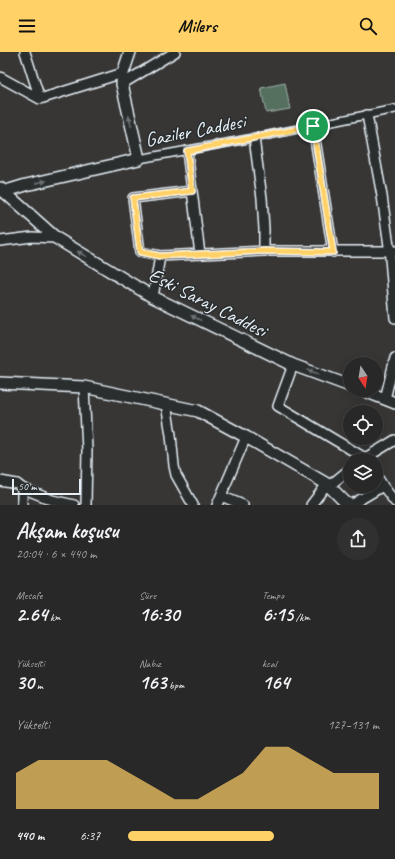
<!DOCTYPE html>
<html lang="tr">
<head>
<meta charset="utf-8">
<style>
	body { margin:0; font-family:Caveat,sans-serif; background:#313030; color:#f1f3f6; height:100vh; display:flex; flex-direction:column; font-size:15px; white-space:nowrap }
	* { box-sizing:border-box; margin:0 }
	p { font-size:13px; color:#a5a6a8 }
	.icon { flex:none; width:22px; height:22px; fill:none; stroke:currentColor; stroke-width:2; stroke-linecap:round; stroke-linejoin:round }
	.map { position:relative; height:453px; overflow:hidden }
	.drawer { display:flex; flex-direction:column; background:#292828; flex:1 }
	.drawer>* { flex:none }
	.needle { width:26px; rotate:168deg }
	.fabs { position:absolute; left:343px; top:305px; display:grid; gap:8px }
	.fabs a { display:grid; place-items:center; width:40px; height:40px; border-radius:50%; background:#292828; box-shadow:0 2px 10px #0003,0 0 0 1px #454445; font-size:20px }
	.scale { position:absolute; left:12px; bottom:10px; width:69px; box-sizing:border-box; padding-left:4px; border:2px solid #e8f1f8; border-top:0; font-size:11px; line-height:14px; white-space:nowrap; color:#e8f1f8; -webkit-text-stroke:3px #2a2d2e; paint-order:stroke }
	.pin { position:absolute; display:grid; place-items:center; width:34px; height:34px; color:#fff; margin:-17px; border:2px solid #fff; border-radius:50%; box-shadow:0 1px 4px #0007 }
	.round { display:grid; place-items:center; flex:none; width:42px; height:42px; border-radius:21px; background:#313030 }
	.headline { display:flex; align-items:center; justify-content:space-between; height:68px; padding:0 16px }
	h1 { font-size:22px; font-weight:600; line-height:30px }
	.stats { display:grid; grid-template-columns:repeat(3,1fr); gap:6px; height:68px; padding:4px 16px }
	.stats div { display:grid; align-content:center }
	.stats b { font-size:20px; font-weight:600 }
	.stats small { font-size:11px; font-weight:400 }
	.stats p { font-size:11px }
	.chart { height:112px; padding:8px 16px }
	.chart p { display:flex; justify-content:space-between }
	.chart svg { width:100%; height:72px; margin-top:4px; fill:#ffd166; opacity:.7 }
	ul { padding:0 16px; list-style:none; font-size:13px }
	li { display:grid; grid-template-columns:64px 48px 1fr; align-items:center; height:30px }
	li i { height:10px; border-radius:5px; background:#ffd166 }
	header { display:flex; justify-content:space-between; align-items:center; height:52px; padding:0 16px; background:#ffd166; color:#111; font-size:18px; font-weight:600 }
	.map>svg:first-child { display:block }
	.green { fill:#56705f; stroke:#9fb0ac }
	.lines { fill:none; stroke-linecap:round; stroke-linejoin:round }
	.pedestrian-casing { stroke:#e8f1f8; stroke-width:10 }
	.minor-casing { stroke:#e8f1f8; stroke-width:12 }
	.tertiary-casing { stroke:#e8f1f8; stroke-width:14 }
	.pedestrian { stroke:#2a2d2e; stroke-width:7 }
	.minor { stroke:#2a2d2e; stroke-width:9 }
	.tertiary { stroke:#2a2d2e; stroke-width:11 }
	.oneway { fill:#6c7275 }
	.route-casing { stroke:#fff; stroke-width:8 }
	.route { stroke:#ffd166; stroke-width:5 }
	.labels { text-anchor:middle; stroke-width:3; stroke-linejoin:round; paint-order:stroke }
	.street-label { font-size:20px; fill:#e8f1f8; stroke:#2a2d2e }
</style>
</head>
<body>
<header><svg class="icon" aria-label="menu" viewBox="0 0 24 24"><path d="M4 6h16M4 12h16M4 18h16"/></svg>Milers<svg class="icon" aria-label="search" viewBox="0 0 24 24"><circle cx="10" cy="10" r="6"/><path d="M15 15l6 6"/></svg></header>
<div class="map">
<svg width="395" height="453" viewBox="0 0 395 453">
	<rect width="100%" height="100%" fill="#373635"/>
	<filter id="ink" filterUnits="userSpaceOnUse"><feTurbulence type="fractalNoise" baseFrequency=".025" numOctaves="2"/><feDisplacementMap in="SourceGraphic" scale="8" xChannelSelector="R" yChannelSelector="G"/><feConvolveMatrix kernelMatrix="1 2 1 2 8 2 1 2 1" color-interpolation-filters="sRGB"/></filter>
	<g filter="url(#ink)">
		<!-- green -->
		<path class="green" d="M285,31L290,57L266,61L261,36Z"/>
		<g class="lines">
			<!-- pedestrian casing -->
			<g class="pedestrian-casing">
				<path id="pedestrian" d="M139,107L254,86L395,57"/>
			</g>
			<!-- minor casing -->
			<g class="minor-casing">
				<path id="minor" d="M25,0L40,47
					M0,25L40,47L123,21
					M122,32L175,0
					M367,63L382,144L389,194L395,266
					M313,74L333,200
					M254,86L262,146L264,177V199
					M187,99L200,202
					M192,139L133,146L140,200L160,204L264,199H395
					M0,189L32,185L56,186
					M153,245L160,204
					M293,313L278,354L365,406L367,408
					M84,335L87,398L86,453
					M385,347L395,306
					M166,352L171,383L174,414L176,423L193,453
					M362,408L395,388
					M376,423L383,434L395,450
					M0,429L17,432L22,436L52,448L74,453
					M329,434L350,417
					M22,436V453
					M221,444L243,453
					M217,453L246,385
					M311,453L327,432
					M351,453L383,434"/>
			</g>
			<!-- tertiary casing -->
			<g class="tertiary-casing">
				<path id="tertiary" d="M0,136L56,186L153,245L293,313L350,334
					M3,140L26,133L139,107L122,32L123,21L130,0
					M0,331L84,335L198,359L246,385L327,432L345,450L350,453
					M362,338L395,351"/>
			</g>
			<!-- pedestrian -->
			<use href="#pedestrian" class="pedestrian"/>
			<!-- minor -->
			<use href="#minor" class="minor"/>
			<!-- tertiary -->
			<use href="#tertiary" class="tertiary"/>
		</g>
		<!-- one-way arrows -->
		<defs><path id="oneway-solid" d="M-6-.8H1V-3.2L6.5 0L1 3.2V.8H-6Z"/></defs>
		<g class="oneway">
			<use href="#oneway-solid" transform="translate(130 69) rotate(-103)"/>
			<use href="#oneway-solid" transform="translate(41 130) rotate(-13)"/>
			<use href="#oneway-solid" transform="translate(82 202) rotate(-149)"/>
			<use href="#oneway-solid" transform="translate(196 266) rotate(-154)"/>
			<use href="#oneway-solid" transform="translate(313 320) rotate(-160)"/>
		</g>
	</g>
	<g class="lines" filter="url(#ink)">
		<!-- route casing -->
		<g class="route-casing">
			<path id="route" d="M313,74L333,200L264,199L160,204L140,200L133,146L192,139L187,99Z"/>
		</g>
		<!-- route -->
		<use href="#route" class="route"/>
	</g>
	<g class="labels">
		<!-- street labels -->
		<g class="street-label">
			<text transform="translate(195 78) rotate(-11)" y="7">Gaziler Caddesi</text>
			<text transform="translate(208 250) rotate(27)" y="7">Eski Saray Caddesi</text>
		</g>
	</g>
</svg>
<div class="fabs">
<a><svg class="needle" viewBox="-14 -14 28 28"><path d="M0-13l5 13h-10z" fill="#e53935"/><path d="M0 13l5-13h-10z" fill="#a5a6a8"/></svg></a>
<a><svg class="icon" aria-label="locate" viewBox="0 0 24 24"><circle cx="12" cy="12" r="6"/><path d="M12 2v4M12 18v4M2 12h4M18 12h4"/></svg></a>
<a><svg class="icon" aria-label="layers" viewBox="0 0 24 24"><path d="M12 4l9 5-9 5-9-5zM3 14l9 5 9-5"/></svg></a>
</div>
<div class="scale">50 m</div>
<div class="pin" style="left:313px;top:74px;background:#1e9e55"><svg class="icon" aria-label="arrive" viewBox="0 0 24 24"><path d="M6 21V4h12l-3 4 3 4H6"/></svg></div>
</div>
<section class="drawer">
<div class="headline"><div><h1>Akşam koşusu</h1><p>20:04 · 6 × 440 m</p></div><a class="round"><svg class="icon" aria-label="share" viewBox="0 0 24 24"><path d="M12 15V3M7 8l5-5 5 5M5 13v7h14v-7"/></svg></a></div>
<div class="stats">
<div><p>Mesafe</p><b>2.64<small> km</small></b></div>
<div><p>Süre</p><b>16:30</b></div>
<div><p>Tempo</p><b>6:15<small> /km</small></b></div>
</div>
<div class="stats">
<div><p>Yükselti</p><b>30<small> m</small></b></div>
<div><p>Nabız</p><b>163<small> bpm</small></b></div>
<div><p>kcal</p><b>164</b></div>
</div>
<div class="chart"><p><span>Yükselti</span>127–131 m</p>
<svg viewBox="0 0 160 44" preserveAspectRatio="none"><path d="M0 44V22L10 14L20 14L30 14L40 14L50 22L60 30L70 38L80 38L90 30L100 22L110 6L120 6L130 14L140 22L150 22L160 22V44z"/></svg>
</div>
<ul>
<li><b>440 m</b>6:37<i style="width:58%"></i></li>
</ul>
</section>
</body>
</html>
